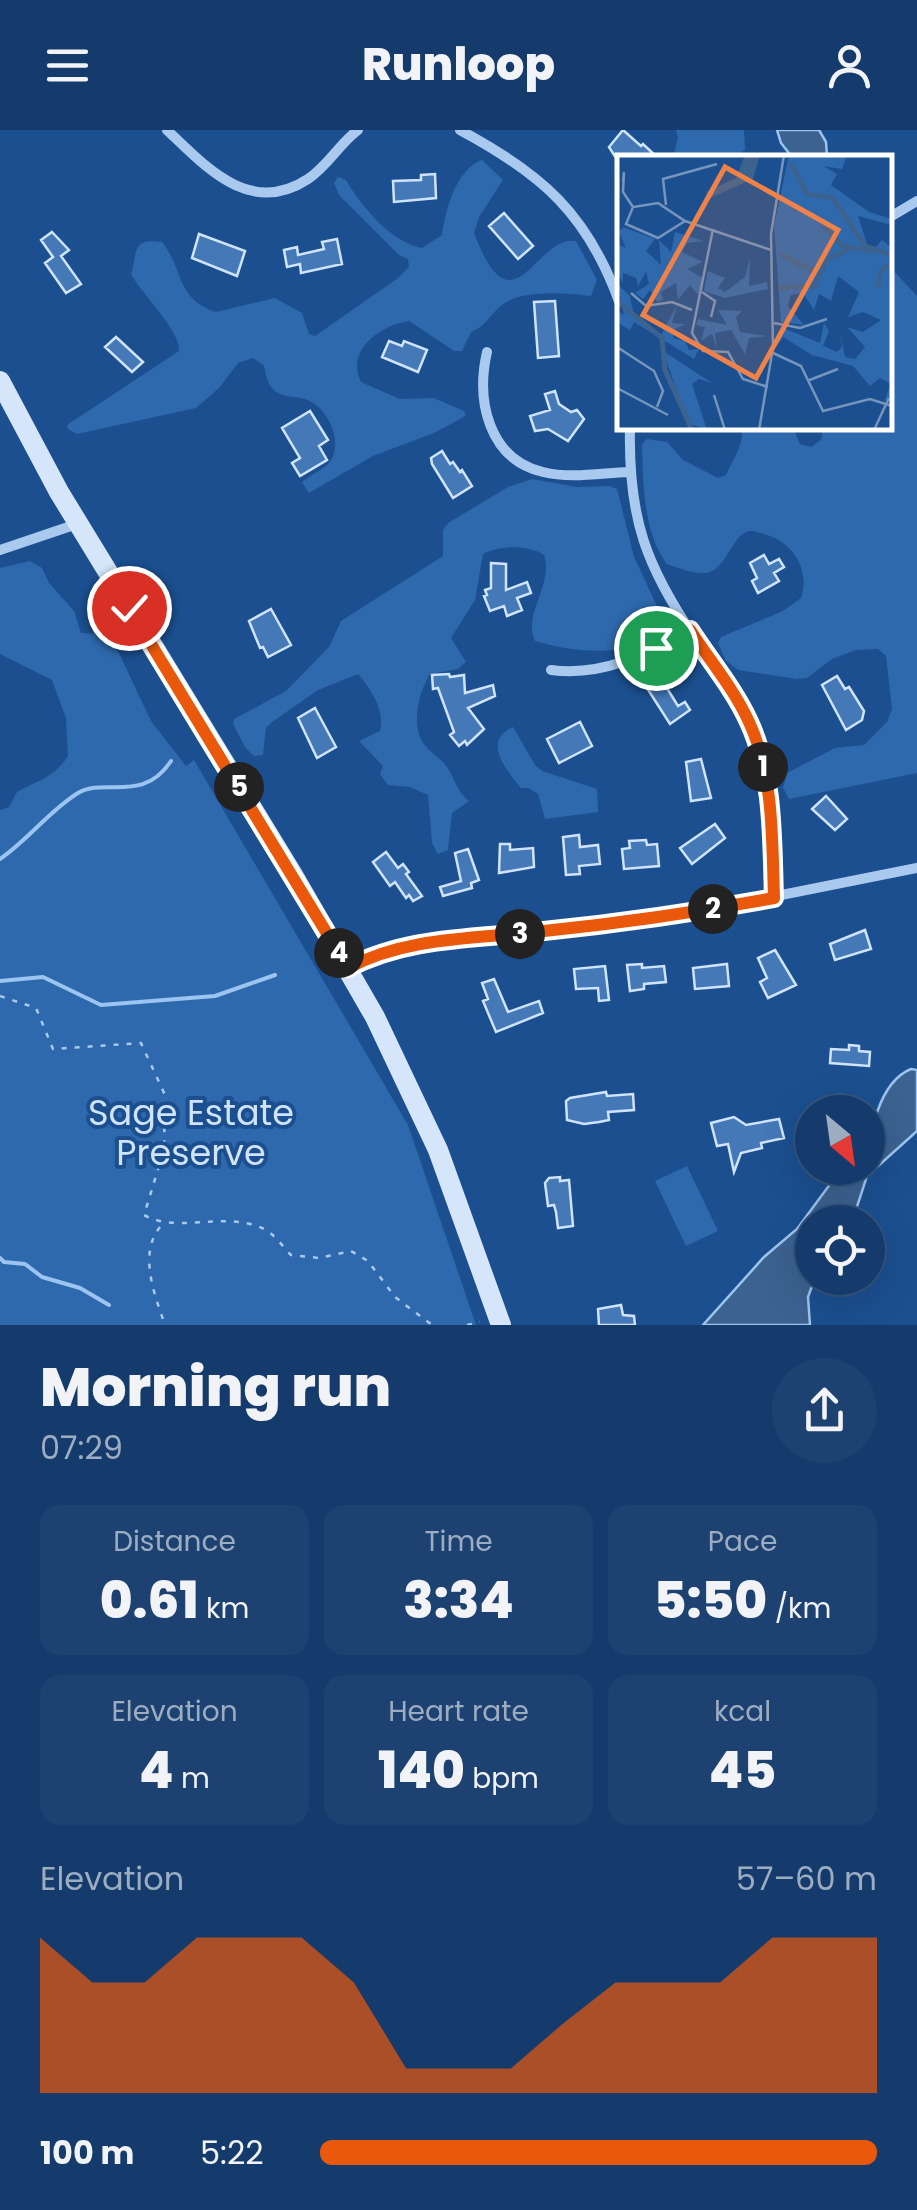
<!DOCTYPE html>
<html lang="en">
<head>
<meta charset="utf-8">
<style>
	body { margin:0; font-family:Poppins,sans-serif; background:#1d4271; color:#f1f3f6; height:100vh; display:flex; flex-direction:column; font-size:38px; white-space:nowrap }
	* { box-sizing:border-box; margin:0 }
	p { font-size:32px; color:#9dadc1 }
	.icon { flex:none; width:55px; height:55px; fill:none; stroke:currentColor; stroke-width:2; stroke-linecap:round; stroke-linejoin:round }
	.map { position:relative; height:1195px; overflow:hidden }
	.drawer { display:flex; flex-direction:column; background:#143b6b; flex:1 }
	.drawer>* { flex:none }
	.needle { width:65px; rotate:151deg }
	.tools { position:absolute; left:795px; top:965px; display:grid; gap:20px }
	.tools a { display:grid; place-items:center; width:90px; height:90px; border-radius:50%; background:#143b6b; box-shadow:0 10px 40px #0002,0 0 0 2px #33557e; font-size:50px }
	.pin { position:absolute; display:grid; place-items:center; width:85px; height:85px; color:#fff; margin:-42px; border:5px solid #fff; border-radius:50%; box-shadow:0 2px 10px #0007 }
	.km { position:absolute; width:50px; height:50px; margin:-25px; border-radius:50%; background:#222; color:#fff; font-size:28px; line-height:50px; text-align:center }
	.round { display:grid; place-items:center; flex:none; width:105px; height:105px; border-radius:52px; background:#1d4271 }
	.overview { display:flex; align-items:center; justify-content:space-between; height:170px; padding:0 40px }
	h1 { font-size:55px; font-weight:800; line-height:75px }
	.stats { display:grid; grid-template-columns:repeat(3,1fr); gap:15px; height:170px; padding:10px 40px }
	.stats div { display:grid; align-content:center; border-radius:20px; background:#1d4271; text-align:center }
	.stats b { font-size:50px; font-weight:800 }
	.stats small { font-size:28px; font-weight:400 }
	.stats p { font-size:28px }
	.chart { height:280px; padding:20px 40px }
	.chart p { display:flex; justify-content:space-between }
	.chart svg { width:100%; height:180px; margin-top:10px; fill:#ea580c; opacity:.7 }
	ul { padding:0 40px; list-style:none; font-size:32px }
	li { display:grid; grid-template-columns:160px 120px 1fr; align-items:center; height:75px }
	li i { height:25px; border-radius:12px; background:#ea580c }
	header { display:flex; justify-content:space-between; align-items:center; height:130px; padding:0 40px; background:#143b6b; font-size:45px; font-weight:800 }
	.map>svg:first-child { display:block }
	.green { fill:#2e69ad }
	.water { fill:#3c6290; stroke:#9cc4f0; stroke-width:2.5 }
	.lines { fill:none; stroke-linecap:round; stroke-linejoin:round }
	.stream { stroke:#9cc4f0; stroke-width:4 }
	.building { fill:#4478b7; stroke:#cfe3fa; stroke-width:2.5 }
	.path { stroke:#a9c9ee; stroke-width:2.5; stroke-dasharray:5 8; stroke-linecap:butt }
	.street { stroke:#a9c9ee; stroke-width:10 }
	.secondary { stroke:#d6e6fa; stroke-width:20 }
	.route-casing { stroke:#fff; stroke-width:20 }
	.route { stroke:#ea580c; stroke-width:12 }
	.labels { text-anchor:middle; stroke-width:8; stroke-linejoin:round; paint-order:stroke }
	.park-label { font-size:35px; fill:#cfe3fa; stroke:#1b4f8f }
	.inset-river { fill:none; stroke:#3c6290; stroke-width:5 }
	.inset-road { fill:none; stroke:#7695bc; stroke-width:2.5 }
	.view { fill:#ee8249; fill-opacity:0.15; stroke:#ee8249; stroke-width:5 }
	.inset-edge { fill:none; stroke:#fff; stroke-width:5 }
</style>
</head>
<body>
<header><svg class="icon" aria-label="menu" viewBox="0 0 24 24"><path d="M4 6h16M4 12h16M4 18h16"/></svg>Runloop<svg class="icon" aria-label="person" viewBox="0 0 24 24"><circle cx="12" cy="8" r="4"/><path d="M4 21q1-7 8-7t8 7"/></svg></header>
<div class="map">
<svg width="917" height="1195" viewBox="0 0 917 1195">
	<rect width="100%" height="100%" fill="#1b4f8f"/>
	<!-- green -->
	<path class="green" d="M676,0H744L745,20L734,27H673L678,8Z
		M482,30L503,50L479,87L474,103C514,207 534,105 576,111L597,150L591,166C566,163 522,159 502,175C490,185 486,196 471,202L462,221H454L409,191C381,195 345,220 361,252L400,269L434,268L464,281L466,285L462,288L434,303L373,326L309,363L302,352C310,345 321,341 328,334C345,316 329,280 310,271C300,266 287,268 278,263C268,258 266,246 264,236L253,228L238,233L219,258L196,278L77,304L68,299L67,295L179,221C180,200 143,166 131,144C138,122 131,108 162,112C184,139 175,169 216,182L275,168L302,183L309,204L315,206L398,148L409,137L408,129L399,125L339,65L334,53L338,47L346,50C361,76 392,113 422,118L442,105C445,81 456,39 482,30Z
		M890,137L917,166V643L789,669L783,658L787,643L835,618L864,615L887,592L892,579L886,526L878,519L856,520L832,529L807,548L797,549L738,540L726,531L718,513L721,507L783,481L801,468C811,438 791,409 760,403C754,401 750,400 744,403C730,412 725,440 706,443C693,444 679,438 667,434C643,403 643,351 642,314L647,309L667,312L683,330L718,348L726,345C732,330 745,315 741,298H793L800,314L811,317L821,310L823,298H890Z
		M532,349L577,357L610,356L617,359L634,427L663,489C643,533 571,522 535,511C522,484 554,455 544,425C529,415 498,415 483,424L475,470L451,508L466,532L458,539L430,544C419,562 410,595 424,614C430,623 441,628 447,637C455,649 457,662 469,671L452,683L448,720L438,724L432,713L428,665L410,657L388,655L380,644L383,636L359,611L380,601C385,580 371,559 358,544L318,560L272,592L266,598L263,625L254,626L245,617L233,594L234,589L286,561L329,517L341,491L443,426V400L448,393L508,357Z
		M30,431L42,438L49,453L74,481L81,503L103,504L119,523L151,591L186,636L194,630L408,995L476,1195H0V680L9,677L17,662C38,650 54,648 68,626L66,588L52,550L0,524V438Z
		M513,597L535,635L542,641L597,659L598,682L545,689L538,664L528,658H521C507,641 481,611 513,597Z
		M687,1036L718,1101L686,1116L655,1051Z"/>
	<!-- water -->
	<path class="water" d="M777,0H819L826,12L827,27H792L781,13Z
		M911,939L917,940V1001L867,1046L852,1092H812V1148H815L808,1167L810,1195H703L764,1127L797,1099L842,1038H868C868,1005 879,952 911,939Z"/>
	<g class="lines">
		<!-- stream -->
		<path class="stream" d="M0,729C28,710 50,680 78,663C105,647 143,674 171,631
			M0,851L43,847L101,875L215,866L275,845
			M0,1128L4,1132L25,1134L42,1147L80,1158L109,1175"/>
	</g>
	<!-- building -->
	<path class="building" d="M623,0L641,16L643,14L658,28H616L609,17Z
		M435,44L436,68L394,72L393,51L421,50V45Z
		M504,83L533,116L518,129L489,96Z
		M52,102L69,120L61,126L81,154L66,163L45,133L53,127L41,110Z
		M199,104L245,121L237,146L192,128Z
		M337,109L342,134L301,143L300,134L287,137L284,120L297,117L298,125L324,119L322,112Z
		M555,171L559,226L538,228L534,172Z
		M116,207L143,232L132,242L105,217Z
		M389,211L402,216L404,211L427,220L418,242L382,227Z
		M555,261L559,274L571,282L577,280L584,289L568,311L548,299L535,301L530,286L550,280L545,264Z
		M310,281L328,310L319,316L327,330L300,346L292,333L300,328L282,298Z
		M442,321L450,334L453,332L460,342L462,340L472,356L453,368L432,334L431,328Z
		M764,425L769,434L779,429L784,437L774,443L779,451L758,463L752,451L757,448L750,433Z
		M491,433L506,434V460L527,452L531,463L517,468L522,480L507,486L504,476L490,481L484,466L487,465L485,460L491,458Z
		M271,479L291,515L268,527L263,517L260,518L249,491Z
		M661,542L668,553L665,555L678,576L685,572L690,580L670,594L647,558L653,554L650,549Z
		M449,544L450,547L464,545L465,563L493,555L495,566L468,578L484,599L467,615L465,611L459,616L450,605L454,602L438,558L433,559L432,545Z
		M837,546L845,559L849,557L864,581L862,590L846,600L822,555Z
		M315,578L336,617L317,628L298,588Z
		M580,592L592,616L559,633L547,609Z
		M701,629L711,668L691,671L686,632Z
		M826,666L847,689L835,700L812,679Z
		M715,694L725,708L692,734L680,718Z
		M579,705L580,717L598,715L600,734L579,736L580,744L566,745L563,707Z
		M646,710L647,715L657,714L659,736L624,739L622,719L630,718L629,711Z
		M500,714H510V720L533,718L534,737L499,743Z
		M468,719L479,750L471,753L472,758L443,766L440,757L461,751L455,723Z
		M386,722L398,738L403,734L409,742L406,744L422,766L413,771L409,765L406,768L395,752L390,756L373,732Z
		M865,800L871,819L835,830L830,814Z
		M775,820L796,855L768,868L760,852L767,848L758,828Z
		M642,834V838L664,836L666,852L644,854V859L630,861L627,835Z
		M727,834L729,856L695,859L693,838Z
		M605,836L609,870L599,871L598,858L576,859L574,839Z
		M494,849L508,882L539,871L543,883L496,902L483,871L488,869L482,853Z
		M849,915L859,916V921L870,922L869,936L830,933L831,919L849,920Z
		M606,962L607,966L633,964L634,980L608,982L609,990L599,992L584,994L567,990L566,971L570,968Z
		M734,987L746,995L779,989L784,1008L761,1013L762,1018L741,1023L734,1042L728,1014L717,1016L711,993Z
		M560,1047V1051L569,1050L573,1096L558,1098L556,1082L554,1075L548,1076L545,1053L549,1048Z
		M621,1175L623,1185L634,1186L635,1195H599L598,1179Z"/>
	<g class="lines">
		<!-- path -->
		<path class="path" d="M0,866L36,878L53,919L141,913L165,965L164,1020L144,1085C179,1104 222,1081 262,1098C273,1102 283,1117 291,1125L319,1128L351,1121L368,1131L395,1167L432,1195
			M160,1097C138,1124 155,1166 165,1195
			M467,1195L480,1192"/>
		<!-- street -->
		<path class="street" d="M167,0C206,37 250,87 308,49C328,36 339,14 358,0
			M460,0C542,44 588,84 620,174
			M890,87L917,71
			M487,222C476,270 488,329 543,342C571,349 601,343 629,342
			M630,298C628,388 646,437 697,511C716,538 737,565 750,595C773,648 771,711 774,768
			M0,420L77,394
			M551,540C604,547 645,524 690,500
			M348,838L374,824L405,817L706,780L917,738"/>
		<!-- secondary -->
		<path class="secondary" d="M0,251L59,362L293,745L375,887L438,1020L501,1195"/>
	</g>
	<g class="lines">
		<!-- route casing -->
		<g class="route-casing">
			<path id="route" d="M129,478L348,838C408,806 478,809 544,801C621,793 698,782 774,768C772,710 774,646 749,592C734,559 710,531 690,500L656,518"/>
		</g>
		<!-- route -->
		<use href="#route" class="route"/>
	</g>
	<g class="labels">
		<!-- park labels -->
		<g class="park-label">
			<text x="191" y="995">Sage Estate<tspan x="191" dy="40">Preserve</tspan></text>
		</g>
	</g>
	<!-- overview -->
	<g transform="translate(617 25)">
		<rect width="275" height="275" fill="#1b4f8f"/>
		<path d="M172,0H230L225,14L206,11L220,19L214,30L252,57L275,64V70L241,61L250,89L258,93L265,85L275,93V241L267,246L274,229L263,223L253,231L236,211L195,200L166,182L160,191L166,173L203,188L207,168L212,176L206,191L220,197L225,192L223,177L228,202L238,204L248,192L230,172L246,177L264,165L246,157L231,162L242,137L221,121L214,146L202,139L197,155L186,138L174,140L171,151L187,170L164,167L157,71ZM6,72L38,84L29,96L44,110L42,85L54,97L58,77L87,86L70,88L65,97L86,107L70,114L86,123L81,140L73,130L61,145L59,128L44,137L46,145L40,147L33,135L26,144L18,138L32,129L29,117L21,131L19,123L6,118V127L0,119V89L9,93L2,77ZM133,103L132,131L150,127L151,134L108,143L87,136L91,116L108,123L101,133L108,137L128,122ZM0,129L13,141L17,161L43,182L60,150L55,168L68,169L56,175V183L68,186L72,195L82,194L77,204L17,167L13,175L0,167V156L7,160ZM101,155L125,156L119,162L123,177L151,181L132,183L128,199L114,175L98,178L100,194L95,179L84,186L88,172L79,170L81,164L110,170ZM46,196L95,228L82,224L75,229L90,275L71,268Z" fill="#2e69ad"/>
		<path d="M128,0H143L136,24L91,44L89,37L119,23Z" fill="#3c6290"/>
		<path class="inset-river" d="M174,8L190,39L216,43L248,91L275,100M206,70L224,90L257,97M163,99L200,118M261,132L263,117L275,107M161,133L198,131L209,105L233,93M0,146L45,183L48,215L75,275"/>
		<path class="inset-road" d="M6,26L7,17L6,37L16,52M49,50L46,24L100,9M68,66L41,83L9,69L16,52L41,48L68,66L154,95M96,74L75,178L86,196L111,197L126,224L151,232M85,137L98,146L94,162M14,138L29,151L55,147L75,155M157,168L183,173L210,164M0,192L37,216L46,236L40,252M156,198L184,211L206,256L253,244L275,251M190,226L221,214M0,233L51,260M97,240L108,275M142,275L156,193L154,79L167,0M257,275L272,243"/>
		<path class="view" d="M108,12L221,75L139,223L26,160Z"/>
		<rect width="275" height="275" class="inset-edge"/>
	</g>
</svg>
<div class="tools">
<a><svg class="needle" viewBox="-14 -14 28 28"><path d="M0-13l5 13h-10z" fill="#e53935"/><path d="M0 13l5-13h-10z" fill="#9dadc1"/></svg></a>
<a><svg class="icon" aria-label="locate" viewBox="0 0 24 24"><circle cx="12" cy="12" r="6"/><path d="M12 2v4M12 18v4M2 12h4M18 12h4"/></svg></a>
</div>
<div class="pin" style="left:656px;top:518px;background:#1e9e55"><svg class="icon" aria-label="arrive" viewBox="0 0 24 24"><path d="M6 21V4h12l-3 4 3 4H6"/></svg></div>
<div class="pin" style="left:129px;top:478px;background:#d93025"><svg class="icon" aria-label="check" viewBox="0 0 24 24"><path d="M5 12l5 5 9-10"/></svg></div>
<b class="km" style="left:763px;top:637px">1</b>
<b class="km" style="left:713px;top:779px">2</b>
<b class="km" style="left:520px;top:804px">3</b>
<b class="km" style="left:339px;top:823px">4</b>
<b class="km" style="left:239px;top:657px">5</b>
</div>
<section class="drawer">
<div class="overview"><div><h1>Morning run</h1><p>07:29</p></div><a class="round"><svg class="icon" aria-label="share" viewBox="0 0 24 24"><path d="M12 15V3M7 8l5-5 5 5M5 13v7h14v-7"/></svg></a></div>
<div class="stats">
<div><p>Distance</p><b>0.61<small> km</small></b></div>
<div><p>Time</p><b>3:34</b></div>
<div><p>Pace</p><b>5:50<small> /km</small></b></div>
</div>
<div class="stats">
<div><p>Elevation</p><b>4<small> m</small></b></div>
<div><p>Heart rate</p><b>140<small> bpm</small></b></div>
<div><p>kcal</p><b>45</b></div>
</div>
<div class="chart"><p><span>Elevation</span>57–60 m</p>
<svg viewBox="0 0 160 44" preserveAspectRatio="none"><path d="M0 44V6L10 17L20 17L30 6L40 6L50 6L60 17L70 38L80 38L90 38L100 27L110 17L120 17L130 17L140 6L150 6L160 6V44z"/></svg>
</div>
<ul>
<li><b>100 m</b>5:22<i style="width:100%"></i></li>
</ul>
</section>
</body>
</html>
